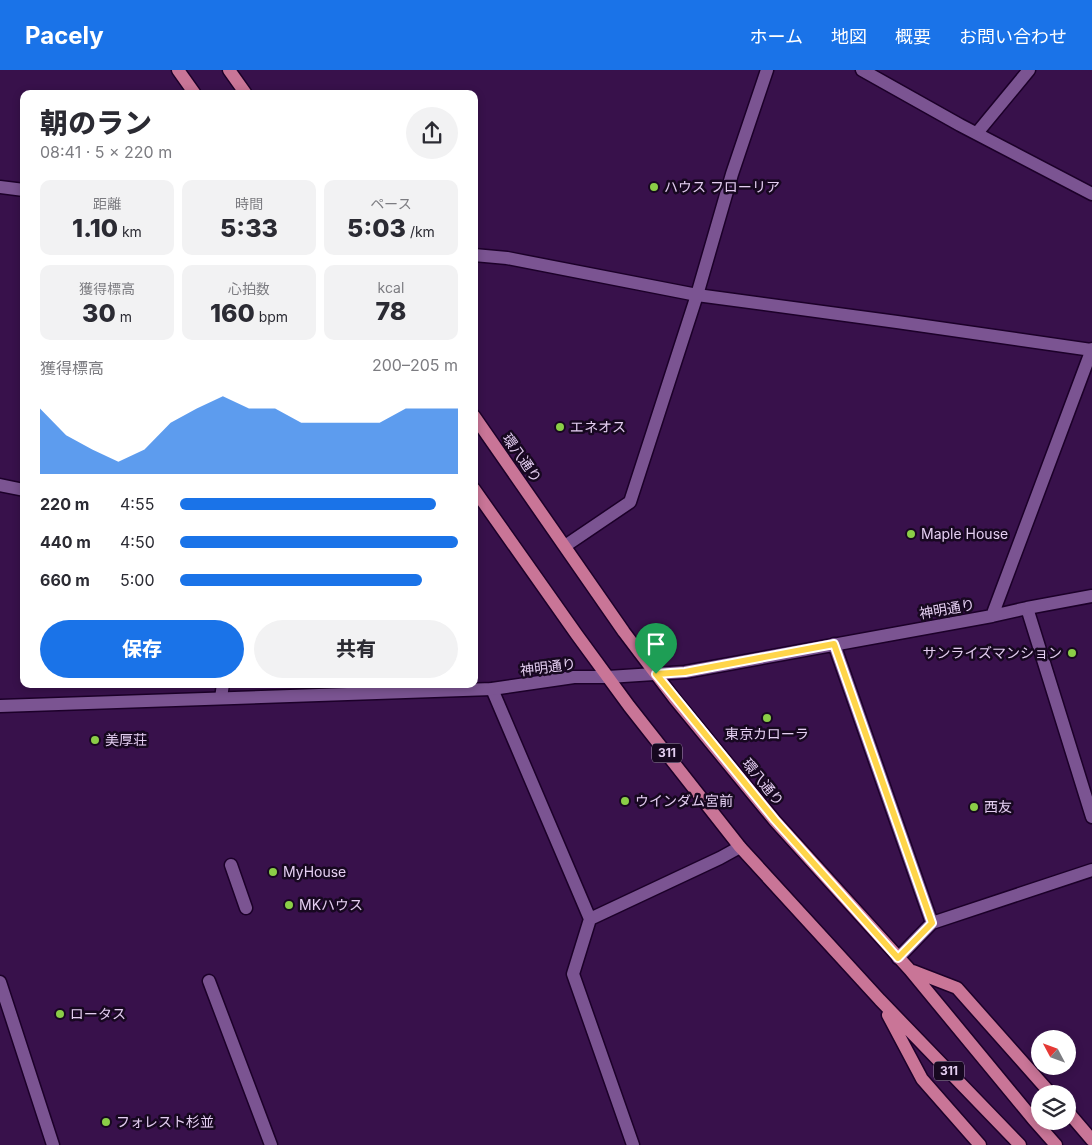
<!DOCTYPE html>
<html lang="ja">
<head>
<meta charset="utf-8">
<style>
	body { margin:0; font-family:Inter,"Noto Sans JP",sans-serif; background:#f2f2f3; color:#2b2b33; height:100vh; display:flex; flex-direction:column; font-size:19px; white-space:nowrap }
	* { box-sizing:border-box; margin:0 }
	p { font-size:16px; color:#7c7c81 }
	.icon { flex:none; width:28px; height:28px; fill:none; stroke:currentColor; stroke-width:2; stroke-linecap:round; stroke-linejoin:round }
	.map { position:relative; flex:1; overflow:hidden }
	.side { position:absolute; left:20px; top:20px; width:458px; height:598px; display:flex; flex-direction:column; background:#fff; border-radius:10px; box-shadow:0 2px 8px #0003 }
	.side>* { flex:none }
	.needle { width:32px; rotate:311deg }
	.fabs { position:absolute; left:1031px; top:960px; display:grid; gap:10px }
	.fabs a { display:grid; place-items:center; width:45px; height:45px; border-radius:50%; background:#fff; box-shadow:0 2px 8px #0003; font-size:25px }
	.pin { position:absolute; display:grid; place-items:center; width:42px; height:42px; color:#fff; margin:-51px -21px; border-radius:50% 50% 50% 0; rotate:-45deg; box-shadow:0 0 5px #0007 }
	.pin .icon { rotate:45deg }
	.round { display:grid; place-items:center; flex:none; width:52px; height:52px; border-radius:26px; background:#f2f2f3 }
	.summary { display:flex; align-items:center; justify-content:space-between; height:85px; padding:0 20px }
	h1 { font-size:28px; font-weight:800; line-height:38px }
	.metrics { display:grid; grid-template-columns:repeat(3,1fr); gap:8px; height:85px; padding:5px 20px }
	.metrics div { display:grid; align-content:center; border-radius:10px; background:#f2f2f3; text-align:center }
	.metrics b { font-size:25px; font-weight:800 }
	.metrics small { font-size:14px; font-weight:400 }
	.metrics p { font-size:14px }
	.chart { height:140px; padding:10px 20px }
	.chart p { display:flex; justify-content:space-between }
	.chart svg { width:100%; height:90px; margin-top:5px; fill:#1a73e8; opacity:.7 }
	.button { display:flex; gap:10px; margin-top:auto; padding:10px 20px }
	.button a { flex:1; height:58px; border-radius:30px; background:#1a73e8; color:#fff; font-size:20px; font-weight:800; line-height:58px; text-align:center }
	.button a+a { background:#f2f2f3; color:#2b2b33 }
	ul { padding:0 20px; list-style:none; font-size:16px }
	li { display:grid; grid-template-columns:80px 60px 1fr; align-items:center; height:38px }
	li i { height:12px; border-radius:6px; background:#1a73e8 }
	header { display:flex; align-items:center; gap:30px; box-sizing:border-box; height:70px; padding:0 25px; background:#1a73e8; color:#fff }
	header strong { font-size:24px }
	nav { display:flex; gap:28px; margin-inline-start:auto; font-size:18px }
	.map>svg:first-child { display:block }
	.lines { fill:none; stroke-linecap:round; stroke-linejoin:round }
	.street-casing { stroke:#1c0029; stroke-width:15 }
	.secondary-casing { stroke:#1c0029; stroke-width:15 }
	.primary-casing { stroke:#1c0029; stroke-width:15 }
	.street { stroke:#7b5492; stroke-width:12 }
	.secondary { stroke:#7b5492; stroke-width:12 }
	.primary { stroke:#c97597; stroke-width:12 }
	.route-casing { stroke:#fff; stroke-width:10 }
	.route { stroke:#ffd54a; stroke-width:6 }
	.poi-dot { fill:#8bce47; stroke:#170820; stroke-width:2 }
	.labels { text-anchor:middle; stroke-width:5; stroke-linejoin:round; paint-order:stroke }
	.shield { fill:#170820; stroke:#a693b2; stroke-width:1 }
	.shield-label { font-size:12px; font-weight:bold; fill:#e4cef1 }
	.poi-label { font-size:14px; fill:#e4cef1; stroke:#170820; text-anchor:start }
	.street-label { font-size:14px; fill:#e4cef1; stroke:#170820 }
</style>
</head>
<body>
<header>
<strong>Pacely</strong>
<nav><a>ホーム</a><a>地図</a><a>概要</a><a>お問い合わせ</a></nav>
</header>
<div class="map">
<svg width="1092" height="1075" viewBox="0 0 1092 1075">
	<rect width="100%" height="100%" fill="#38114b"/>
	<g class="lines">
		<!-- street casing -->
		<g class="street-casing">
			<path id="street" d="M862,0L960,55L1092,124
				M977,63L1029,0
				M0,117L24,120
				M474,185L507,188L697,225L897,252L1092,280
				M0,415L24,420
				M565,476L630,432L697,225L732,104L767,0
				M1027,538L1092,747
				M992,546L1092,279
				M834,574L932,853L898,888
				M608,607L685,602L992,546L1027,538L1092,526
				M492,619L590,849L573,904L633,1075
				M221,628L223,614
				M231,795L246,838
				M590,849L720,788L740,777
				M932,853L1092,800
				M209,911L271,1075
				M0,912L53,1075"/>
		</g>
		<!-- secondary casing -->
		<g class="secondary-casing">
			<path id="secondary" d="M0,636L492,619L574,607H608"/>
		</g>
		<!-- primary casing -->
		<g class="primary-casing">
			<path id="primary" d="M178,0L195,24
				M229,0L246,24
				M474,346L624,562L674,628L775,751L910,900L1033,1049L1056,1075
				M474,419L577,565L629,636L740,777L880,930L1020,1075
				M913,901L957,918L1051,1024
				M888,945L922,1009L980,1075
				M1068,1042L1092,1070"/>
		</g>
		<!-- street -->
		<use href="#street" class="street"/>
		<!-- secondary -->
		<use href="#secondary" class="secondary"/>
		<!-- primary -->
		<use href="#primary" class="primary"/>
	</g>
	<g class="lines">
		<!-- route casing -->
		<g class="route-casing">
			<path id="route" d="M834,574L932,853L898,888L775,750L656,604L685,602Z"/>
		</g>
		<!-- route -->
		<use href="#route" class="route"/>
	</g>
	<!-- markers -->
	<g class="poi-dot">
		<circle cx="654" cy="117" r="5"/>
		<circle cx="560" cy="357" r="5"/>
		<circle cx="911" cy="464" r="5"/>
		<circle cx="1072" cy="583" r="5"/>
		<circle cx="767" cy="648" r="5"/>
		<circle cx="95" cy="670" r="5"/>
		<circle cx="625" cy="731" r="5"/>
		<circle cx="974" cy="737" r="5"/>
		<circle cx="273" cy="802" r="5"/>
		<circle cx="289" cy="835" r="5"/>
		<circle cx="60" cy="944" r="5"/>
		<circle cx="106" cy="1052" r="5"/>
	</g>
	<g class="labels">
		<!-- shield labels -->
		<g class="shield">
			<rect x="652" y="673.5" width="30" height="19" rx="4"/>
			<rect x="934" y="991.5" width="30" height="19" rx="4"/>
		</g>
		<g class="shield-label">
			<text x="667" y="687">311</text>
			<text x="949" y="1005">311</text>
		</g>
		<!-- poi labels -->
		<g class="poi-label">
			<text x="664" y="122">ハウス フローリア</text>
			<text x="570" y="362">エネオス</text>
			<text x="921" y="469">Maple House</text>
			<text x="1062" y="588" text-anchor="end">サンライズマンション</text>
			<text x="767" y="669" text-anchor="middle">東京カローラ</text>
			<text x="105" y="675">美厚荘</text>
			<text x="635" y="736">ウインダム宮前</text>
			<text x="984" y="742">西友</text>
			<text x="283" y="807">MyHouse</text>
			<text x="299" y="840">MKハウス</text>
			<text x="70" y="949">ロータス</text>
			<text x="116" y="1057">フォレスト杉並</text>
		</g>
		<!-- street labels -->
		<g class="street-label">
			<text transform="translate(522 388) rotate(55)" y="5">環八通り</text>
			<text transform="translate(947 539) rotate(-10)" y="5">神明通り</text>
			<text transform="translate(548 597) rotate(-7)" y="5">神明通り</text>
			<text transform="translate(763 712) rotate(51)" y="5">環八通り</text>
		</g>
	</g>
</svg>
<div class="fabs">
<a><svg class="needle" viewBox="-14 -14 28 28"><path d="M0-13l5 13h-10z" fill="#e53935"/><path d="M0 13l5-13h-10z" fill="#7c7c81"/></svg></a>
<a><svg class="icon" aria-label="layers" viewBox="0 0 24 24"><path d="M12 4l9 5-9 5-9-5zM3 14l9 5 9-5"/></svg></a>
</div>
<div class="pin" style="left:656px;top:604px;background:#1e9e55"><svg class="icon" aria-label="arrive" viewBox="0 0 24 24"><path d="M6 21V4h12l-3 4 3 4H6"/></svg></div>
<section class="side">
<div class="summary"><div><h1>朝のラン</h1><p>08:41 · 5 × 220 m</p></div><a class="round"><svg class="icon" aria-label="share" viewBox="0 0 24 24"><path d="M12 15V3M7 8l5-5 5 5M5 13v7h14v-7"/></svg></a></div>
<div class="metrics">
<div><p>距離</p><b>1.10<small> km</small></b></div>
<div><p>時間</p><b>5:33</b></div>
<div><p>ペース</p><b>5:03<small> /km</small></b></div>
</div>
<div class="metrics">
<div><p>獲得標高</p><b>30<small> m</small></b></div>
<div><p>心拍数</p><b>160<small> bpm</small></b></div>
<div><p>kcal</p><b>78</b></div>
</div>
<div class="chart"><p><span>獲得標高</span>200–205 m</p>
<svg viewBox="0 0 160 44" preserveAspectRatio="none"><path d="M0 44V12L10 25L20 32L30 38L40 32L50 19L60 12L70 6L80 12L90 12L100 19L110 19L120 19L130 19L140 12L150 12L160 12V44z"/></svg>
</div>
<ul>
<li><b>220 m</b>4:55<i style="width:92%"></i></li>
<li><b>440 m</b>4:50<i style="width:100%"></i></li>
<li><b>660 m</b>5:00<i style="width:87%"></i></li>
</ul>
<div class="button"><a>保存</a><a>共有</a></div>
</section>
</div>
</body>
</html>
